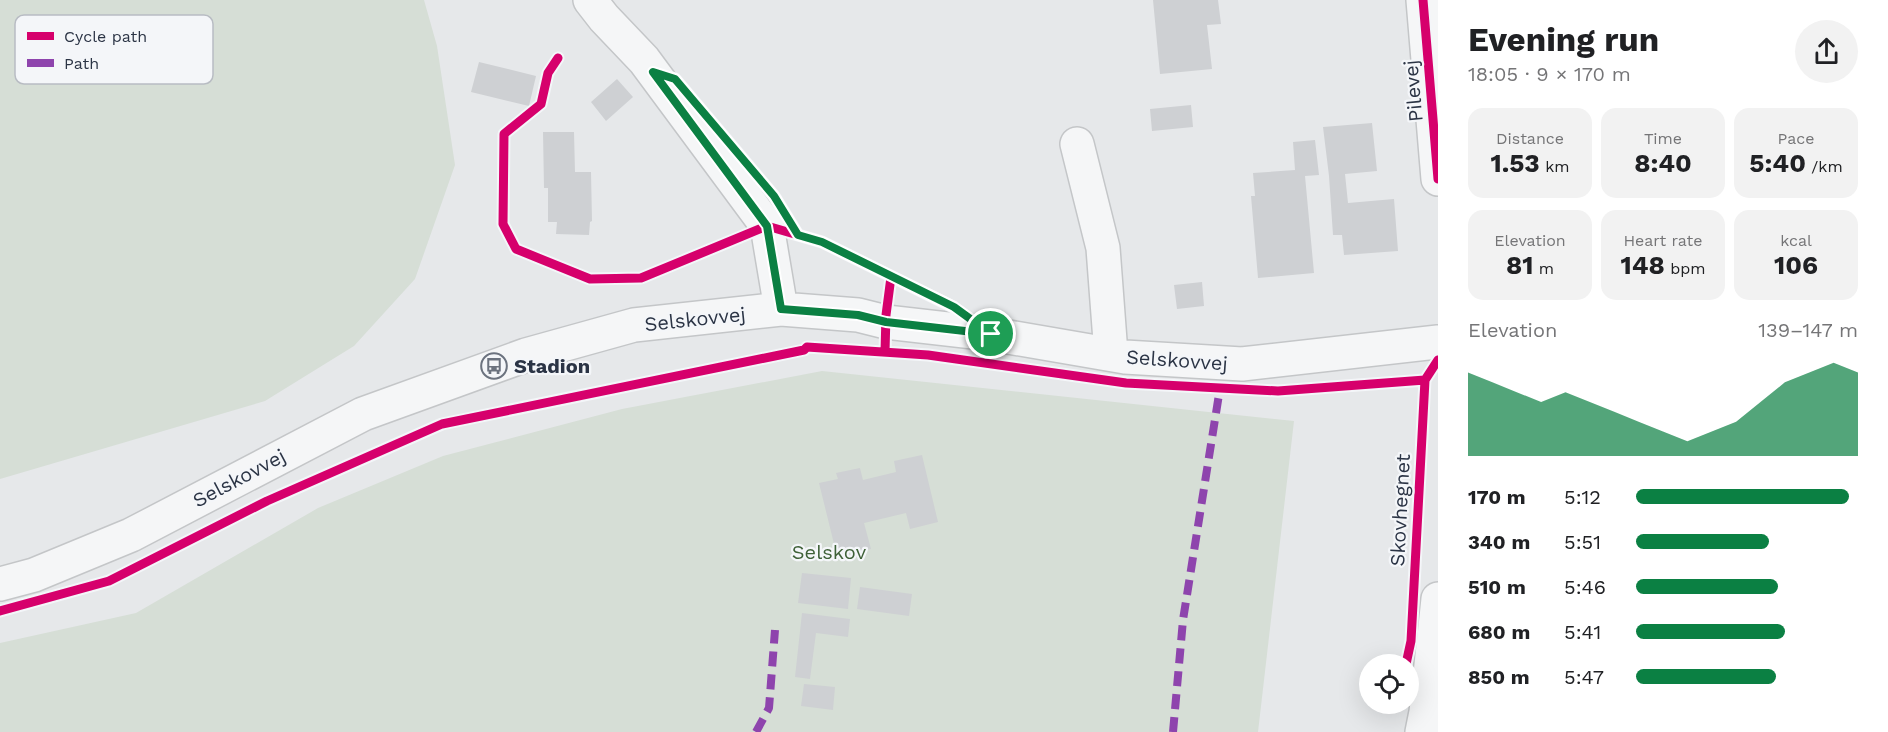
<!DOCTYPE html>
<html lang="en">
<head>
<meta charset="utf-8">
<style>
	body { margin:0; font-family:"Work Sans",sans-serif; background:#f2f2f2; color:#202124; height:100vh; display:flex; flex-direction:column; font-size:22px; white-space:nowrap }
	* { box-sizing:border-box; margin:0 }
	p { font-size:20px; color:#757577 }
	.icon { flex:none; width:33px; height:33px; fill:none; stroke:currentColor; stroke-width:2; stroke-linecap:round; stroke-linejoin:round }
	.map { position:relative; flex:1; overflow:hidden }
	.side { display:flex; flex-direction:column; background:#fff; width:450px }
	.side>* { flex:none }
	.fabs { position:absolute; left:1359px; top:654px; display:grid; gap:12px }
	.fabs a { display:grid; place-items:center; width:60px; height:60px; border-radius:50%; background:#fff; box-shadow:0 6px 24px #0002; font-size:30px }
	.pin { position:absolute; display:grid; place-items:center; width:51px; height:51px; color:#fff; margin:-26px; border:3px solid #fff; border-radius:50%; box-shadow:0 2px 6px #0007 }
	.round { display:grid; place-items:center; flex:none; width:63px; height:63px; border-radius:32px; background:#f2f2f2 }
	.summary { display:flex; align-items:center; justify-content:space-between; height:102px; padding:0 30px }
	h1 { font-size:33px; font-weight:700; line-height:45px }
	.stats { display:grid; grid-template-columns:repeat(3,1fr); gap:9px; height:102px; padding:6px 30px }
	.stats div { display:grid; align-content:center; border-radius:15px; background:#f2f2f2; text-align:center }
	.stats b { font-size:26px; font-weight:700 }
	.stats small { font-size:16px; font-weight:400 }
	.stats p { font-size:16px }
	.chart { height:168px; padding:12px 30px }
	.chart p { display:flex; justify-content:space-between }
	.chart svg { width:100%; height:108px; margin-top:6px; fill:#0b8043; opacity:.7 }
	ul { padding:0 30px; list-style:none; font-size:20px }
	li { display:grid; grid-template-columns:96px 72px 1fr; align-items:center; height:45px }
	li i { height:15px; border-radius:8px; background:#0b8043 }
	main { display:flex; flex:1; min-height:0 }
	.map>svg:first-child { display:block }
	.green { fill:#d6ded6 }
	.building { fill:#ced0d3 }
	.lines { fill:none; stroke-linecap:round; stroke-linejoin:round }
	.minor-casing { stroke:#c4c6c8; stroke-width:36 }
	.minor { stroke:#f5f6f7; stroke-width:33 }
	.quiet { stroke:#8e44ad; stroke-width:8; stroke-dasharray:15 8; stroke-linecap:butt }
	.cycleway-casing { stroke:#f4f6f9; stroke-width:13 }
	.cycleway { stroke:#d6006c; stroke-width:9 }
	.route-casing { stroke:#fff; stroke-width:12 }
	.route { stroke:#0b8043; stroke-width:8 }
	.labels { text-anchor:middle; stroke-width:4.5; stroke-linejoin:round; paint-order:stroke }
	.street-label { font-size:20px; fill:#2b3445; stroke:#f4f6f9 }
	.poi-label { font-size:20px; font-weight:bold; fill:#2b3445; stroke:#f4f6f9; text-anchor:start }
	.park-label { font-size:20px; fill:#3f6138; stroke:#f4f6f9 }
	.key { fill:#f4f6f9; stroke:#b8bcc3; stroke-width:1.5 }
	.key-label { font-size:16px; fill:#2b3445 }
</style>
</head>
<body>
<main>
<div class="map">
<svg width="1438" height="732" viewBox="0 0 1438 732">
	<rect width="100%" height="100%" fill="#e6e8ea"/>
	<!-- green -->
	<path class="green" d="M0,0H424L437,46L455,165L415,279L354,346L265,401L0,479Z
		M822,371L1294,421L1258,732H0V643L136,613L318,508L443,456L622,409Z"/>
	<!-- building -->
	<path class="building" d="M1153,0H1218L1221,24L1207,25L1212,69L1160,74Z
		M479,62L536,76L529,106L471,92Z
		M617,79L633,97L606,121L591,102Z
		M1191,105L1193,127L1152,131L1150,109Z
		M1372,123L1377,171L1345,174L1348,203L1394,199L1398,251L1344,255L1342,235H1333L1329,176L1323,127Z
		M543,132H574L575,172H591L592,221L590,222L589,235L556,234L557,222H548V188H544Z
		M1315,140L1319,175L1305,176L1314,273L1258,278L1251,196H1255L1253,173L1295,170L1293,142Z
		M1202,282L1204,306L1177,309L1174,285Z
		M922,455L938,522L910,529L906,513L864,523L871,549L837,556L819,483L838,479L836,473L860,468L863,480L896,472L894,461Z
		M802,573L851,578L848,609L798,603Z
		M860,587L912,594L909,616L857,609Z
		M802,613L850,619L848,637L816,633L810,679L795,677Z
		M804,684L835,687L833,710L801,706Z"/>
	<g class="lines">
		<!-- minor casing -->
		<g class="minor-casing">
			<path id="minor" d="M590,0L604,18L644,60L767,226L781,309
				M1423,0L1438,179
				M1077,144L1103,248L1111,354
				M0,584L34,575L131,535L363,414L526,355L634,325L781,309L858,315L886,322L991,334L1125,357L1242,364L1438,342
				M1422,732L1426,712L1438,599"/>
		</g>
		<!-- minor -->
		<use href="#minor" class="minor"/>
		<!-- quiet -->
		<path class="quiet" d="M756,732L769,708L775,630
			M1173,732L1183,620L1220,388"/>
		<!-- cycleway casing -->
		<g class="cycleway-casing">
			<path id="cycleway" d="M1423,0L1438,179
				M558,58L548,73L541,104L504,134L503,224L516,249L590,279L641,278L767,226L822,242L953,307L991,334
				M653,72L675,79L774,196L798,235
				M885,352L886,315L891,277
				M0,611L109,581L267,501L442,424L804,350L807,347L928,355L1126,383L1220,388L1278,391L1425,380
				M1406,664L1411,641L1425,380L1438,360"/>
		</g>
		<!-- cycleway -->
		<use href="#cycleway" class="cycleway"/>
	</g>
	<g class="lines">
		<!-- route casing -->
		<g class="route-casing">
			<path id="route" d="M653,72L675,79L774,196L798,235L822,242L954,307L991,334L886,322L858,315L781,309L767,226Z"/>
		</g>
		<!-- route -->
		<use href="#route" class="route"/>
	</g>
	<!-- icons -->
	<defs>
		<g id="bus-ring" transform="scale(1.35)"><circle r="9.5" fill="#f4f6f9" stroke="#6c737f" stroke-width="1.5"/><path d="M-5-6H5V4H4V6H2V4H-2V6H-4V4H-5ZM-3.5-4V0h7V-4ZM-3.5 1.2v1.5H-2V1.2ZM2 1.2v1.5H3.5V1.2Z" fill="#6c737f"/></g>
	</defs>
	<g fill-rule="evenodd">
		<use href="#bus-ring" x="494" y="366"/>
	</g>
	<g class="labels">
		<!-- street labels -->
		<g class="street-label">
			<text transform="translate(1413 91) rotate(-95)" y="7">Pilevej</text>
			<text transform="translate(695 319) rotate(-6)" y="7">Selskovvej</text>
			<text transform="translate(1177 360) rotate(4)" y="7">Selskovvej</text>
			<text transform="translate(239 478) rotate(-28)" y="7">Selskovvej</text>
			<text transform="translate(1400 510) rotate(-87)" y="7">Skovhegnet</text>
		</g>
		<!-- poi labels -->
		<g class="poi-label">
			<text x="514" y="373">Stadion</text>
		</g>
		<!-- park labels -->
		<g class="park-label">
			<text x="829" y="559">Selskov</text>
		</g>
	</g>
	<!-- legend -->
	<rect x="15" y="15" width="198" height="69" rx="9" class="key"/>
	<rect x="27" y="32" width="27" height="8" fill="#d6006c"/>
	<rect x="27" y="59" width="27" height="8" fill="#8e44ad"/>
	<g class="key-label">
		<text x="64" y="42">Cycle path</text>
		<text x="64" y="69">Path</text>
	</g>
</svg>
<div class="fabs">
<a><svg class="icon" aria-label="locate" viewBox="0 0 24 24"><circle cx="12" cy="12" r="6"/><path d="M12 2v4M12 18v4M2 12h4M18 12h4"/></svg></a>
</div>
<div class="pin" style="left:991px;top:334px;background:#1e9e55"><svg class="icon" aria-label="arrive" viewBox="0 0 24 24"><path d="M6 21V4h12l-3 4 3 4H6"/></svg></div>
</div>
<section class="side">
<div class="summary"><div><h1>Evening run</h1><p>18:05 · 9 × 170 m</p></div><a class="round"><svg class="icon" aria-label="share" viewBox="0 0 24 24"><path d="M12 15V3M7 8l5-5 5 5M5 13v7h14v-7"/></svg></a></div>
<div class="stats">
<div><p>Distance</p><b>1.53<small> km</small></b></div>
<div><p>Time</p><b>8:40</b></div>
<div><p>Pace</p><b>5:40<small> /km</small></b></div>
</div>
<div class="stats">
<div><p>Elevation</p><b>81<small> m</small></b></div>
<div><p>Heart rate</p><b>148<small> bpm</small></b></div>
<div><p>kcal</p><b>106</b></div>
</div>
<div class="chart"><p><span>Elevation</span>139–147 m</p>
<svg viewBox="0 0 160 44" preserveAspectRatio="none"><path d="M0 44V10L10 14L20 18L30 22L40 18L50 22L60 26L70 30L80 34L90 38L100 34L110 30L120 22L130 14L140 10L150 6L160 10V44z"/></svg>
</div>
<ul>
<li><b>170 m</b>5:12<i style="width:96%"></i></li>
<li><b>340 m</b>5:51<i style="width:60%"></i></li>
<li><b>510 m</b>5:46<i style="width:64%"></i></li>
<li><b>680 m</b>5:41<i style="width:67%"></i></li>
<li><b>850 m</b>5:47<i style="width:63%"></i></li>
</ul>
</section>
</main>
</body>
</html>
